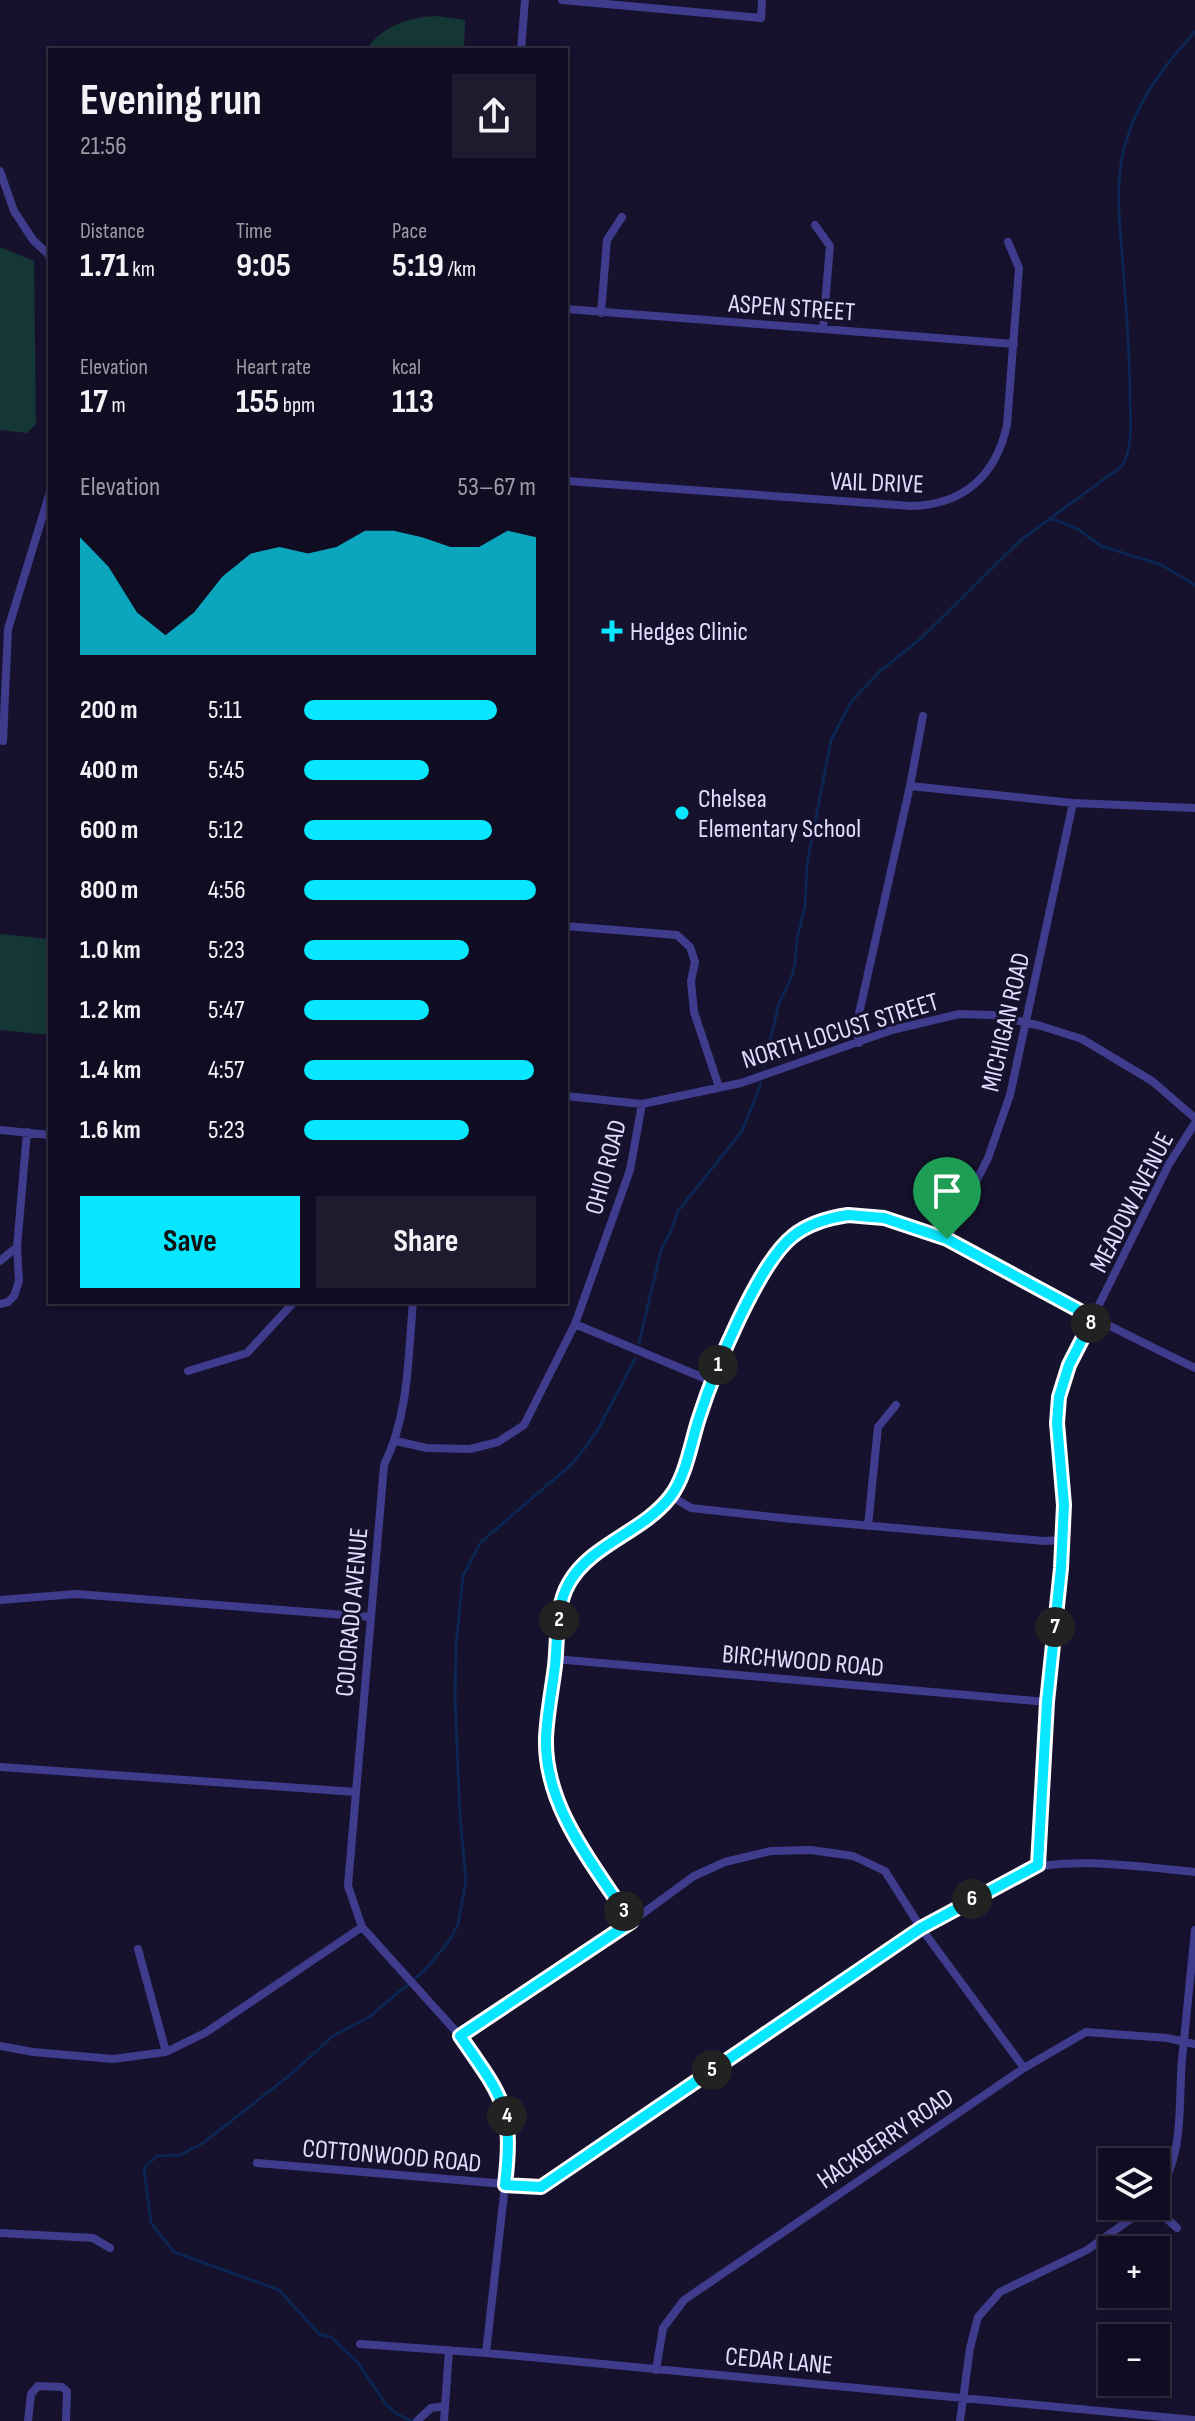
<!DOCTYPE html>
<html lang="en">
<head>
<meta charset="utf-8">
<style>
	body { margin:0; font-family:"Sofia Sans Condensed",sans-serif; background:#1e1b2f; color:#f1f3f6; height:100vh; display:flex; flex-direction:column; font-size:30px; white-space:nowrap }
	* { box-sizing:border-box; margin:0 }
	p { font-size:26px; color:#9c9ca5 }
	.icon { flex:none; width:44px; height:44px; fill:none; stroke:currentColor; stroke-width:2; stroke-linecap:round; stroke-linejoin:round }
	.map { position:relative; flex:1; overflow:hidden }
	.sheet { position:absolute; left:48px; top:48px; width:520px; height:1256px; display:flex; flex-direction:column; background:#100d22; border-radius:0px; box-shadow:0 4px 12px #0003,0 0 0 2px #302d40 }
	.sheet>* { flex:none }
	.buttons { position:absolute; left:1098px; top:2148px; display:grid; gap:16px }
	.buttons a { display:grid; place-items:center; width:72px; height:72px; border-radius:0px; background:#100d22; box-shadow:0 4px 12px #0003,0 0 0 2px #302d40; font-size:40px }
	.pin { position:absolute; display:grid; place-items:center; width:68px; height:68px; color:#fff; margin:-82px -34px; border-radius:50% 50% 50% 0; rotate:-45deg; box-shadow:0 0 8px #0007 }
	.pin .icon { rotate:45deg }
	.km { position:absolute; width:40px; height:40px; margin:-20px; border-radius:50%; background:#222; color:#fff; font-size:22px; line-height:40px; text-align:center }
	.round { display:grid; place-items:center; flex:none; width:84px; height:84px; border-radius:0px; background:#1e1b2f }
	.summary { display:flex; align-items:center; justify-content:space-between; height:136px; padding:0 32px }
	h1 { font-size:44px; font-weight:700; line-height:60px }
	.metrics { display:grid; grid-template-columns:repeat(3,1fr); gap:12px; height:136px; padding:8px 32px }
	.metrics div { display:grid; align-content:center }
	.metrics b { font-size:34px; font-weight:700 }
	.metrics small { font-size:22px; font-weight:400 }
	.metrics p { font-size:22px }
	.chart { height:224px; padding:16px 32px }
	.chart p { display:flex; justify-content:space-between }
	.chart svg { width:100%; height:144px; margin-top:8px; fill:#09e6ff; opacity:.7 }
	.primary-button { display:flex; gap:16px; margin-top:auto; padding:16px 32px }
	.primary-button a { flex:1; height:92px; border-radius:0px; background:#09e6ff; color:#111; font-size:32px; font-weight:700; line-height:92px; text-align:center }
	.primary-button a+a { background:#1e1b2f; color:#f1f3f6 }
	ul { padding:0 32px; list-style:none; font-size:26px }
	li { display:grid; grid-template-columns:128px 96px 1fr; align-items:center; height:60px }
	li i { height:20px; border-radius:10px; background:#09e6ff }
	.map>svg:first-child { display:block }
	.grass { fill:#143736 }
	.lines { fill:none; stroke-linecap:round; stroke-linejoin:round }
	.stream { stroke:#0c2551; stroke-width:3 }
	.minor { stroke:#3f3c8d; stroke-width:8 }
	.route-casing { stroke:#fff; stroke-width:16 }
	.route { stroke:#09e6ff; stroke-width:10 }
	.poi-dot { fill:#09e6ff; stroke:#16112d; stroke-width:3 }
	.labels { text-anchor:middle; stroke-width:6; stroke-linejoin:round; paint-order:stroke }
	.street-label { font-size:26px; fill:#e1ddff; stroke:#16112d }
	.poi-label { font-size:26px; fill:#e1ddff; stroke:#16112d; text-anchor:start }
</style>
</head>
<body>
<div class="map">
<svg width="1195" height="2421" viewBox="0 0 1195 2421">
	<rect width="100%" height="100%" fill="#16112d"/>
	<!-- grass -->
	<path class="grass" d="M435,16L465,20L464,50H366C382,26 407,18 435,16Z
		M0,247L34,261L36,424L27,433L0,430Z
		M0,934L50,939V1035L0,1030Z"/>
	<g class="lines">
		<!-- stream -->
		<path class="stream" d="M1050,518L1078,529L1101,546L1162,565L1195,585
			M764,1066L779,1003L792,976L795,964L797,939L805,906L807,864L831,740L851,702L880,671L919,640L1022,539L1122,466C1134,446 1130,418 1130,395C1130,352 1126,309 1123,266C1120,225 1114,185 1125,145C1137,101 1164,65 1195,32
			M639,1343L661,1250L671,1231L678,1211L742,1131L761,1084
			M412,2421L397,2414L386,2404L358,2363L331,2337L319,2334L279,2290L174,2252L151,2223L144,2168L157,2156L180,2155L203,2143L290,2075L333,2036L369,2017L425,1970L450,1940L458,1924L466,1880L460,1817L455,1698L456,1646L463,1576L481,1542L573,1463L596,1433L635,1359"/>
		<!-- minor -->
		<path class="minor" d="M562,0L761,18L762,0
			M521,50L525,0
			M0,171L14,211L33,240L50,256
			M815,225L830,246L823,329
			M566,309L1014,344
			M601,313L607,240L622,217
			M566,481L911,506C963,505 996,476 1007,425L1019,268L1008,242
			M3,741L8,629L50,492
			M910,786L1073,803L1195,808
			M566,926L677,935L690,947L695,962L691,981L694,1012L719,1087
			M859,1043L856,1027L910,786L923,716
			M566,1096L642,1104L741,1083L892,1030L959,1014L992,1015L1041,1026L1082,1039L1152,1081L1195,1118
			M0,1130L50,1135
			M947,1239L988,1158L1010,1095L1073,803
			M0,1261L17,1247
			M413,1302C408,1357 409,1415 384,1465L348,1886L362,1927L460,2036L498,2090L507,2115L509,2150L486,2353
			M0,1304L8,1302L14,1296L19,1281L17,1247L27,1132
			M575,1324L711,1381
			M188,1371L247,1353L294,1302
			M396,1441L427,1448L470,1449L498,1442L524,1425L575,1324L630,1170L642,1104
			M671,1496L691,1508L782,1518L1044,1541L1061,1540
			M868,1526L878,1427L896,1405
			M0,1600L76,1594L371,1617
			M555,1659L1047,1702
			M0,1767L356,1792
			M1038,1865L1047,1702L1061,1568L1064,1505L1057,1423L1059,1397L1069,1365L1169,1164L1195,1123
			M631,1922C595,1866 546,1810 546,1740C546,1720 551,1699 553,1679C557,1649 553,1609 570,1582C592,1545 651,1529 672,1494C691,1461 697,1419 710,1383C717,1364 728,1346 737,1327C756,1288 780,1227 828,1218C907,1203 1011,1274 1079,1310C1117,1330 1156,1349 1195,1368
			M138,1949L166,2052
			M460,2036L631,1922L694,1876L725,1862L771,1851L811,1850L853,1856L885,1871L921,1928L1024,2068
			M0,2046L33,2052L113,2059L166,2052L205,2033L362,1927
			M257,2163L541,2187L921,1928L1023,1871C1064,1855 1150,1868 1195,1872
			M1156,2197C1185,2154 1178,2109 1182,2060C1186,2016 1191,1973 1195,1930
			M1153,2206L1177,2228
			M0,2233L93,2238L110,2248
			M360,2344L486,2353L1195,2420
			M656,2370L663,2328L684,2300L1024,2068L1086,2032L1167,2038L1195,2044
			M28,2421L31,2394L38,2386L62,2387L67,2391L66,2421
			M417,2421L431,2408L445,2406
			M444,2421L449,2350
			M960,2421L970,2348L978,2317L1000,2292L1087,2250L1149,2206"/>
	</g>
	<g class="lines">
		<!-- route casing -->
		<g class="route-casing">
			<path id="route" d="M848,1215L884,1218L947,1239L1093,1318L1069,1365L1059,1397L1057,1423L1064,1505L1061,1568L1047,1702L1038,1865L921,1928L541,2187L505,2185C514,2107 503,2098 460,2036L631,1922C595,1866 544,1808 546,1738C547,1714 552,1690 555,1666C558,1639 555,1607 569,1583C591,1544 643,1532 670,1497C686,1477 691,1442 699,1418C713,1374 758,1263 793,1236C809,1223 828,1218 848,1215Z"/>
		</g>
		<!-- route -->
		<use href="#route" class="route"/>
	</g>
	<!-- markers -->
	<g class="poi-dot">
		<path d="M608 619h8v8h8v8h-8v8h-8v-8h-8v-8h8z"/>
		<circle cx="682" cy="813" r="8"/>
	</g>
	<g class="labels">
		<!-- street labels -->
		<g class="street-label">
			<text transform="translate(792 307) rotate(4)" y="9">ASPEN STREET</text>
			<text transform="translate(877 482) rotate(2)" y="9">VAIL DRIVE</text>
			<text transform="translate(1005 1022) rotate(-77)" y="9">MICHIGAN ROAD</text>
			<text transform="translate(840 1030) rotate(-17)" y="9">NORTH LOCUST STREET</text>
			<text transform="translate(605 1167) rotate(-75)" y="9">OHIO ROAD</text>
			<text transform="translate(1131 1202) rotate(-63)" y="9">MEADOW AVENUE</text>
			<text transform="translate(351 1612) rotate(-85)" y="9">COLORADO AVENUE</text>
			<text transform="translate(803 1660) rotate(5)" y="9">BIRCHWOOD ROAD</text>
			<text transform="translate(885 2138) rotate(-34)" y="9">HACKBERRY ROAD</text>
			<text transform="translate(392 2155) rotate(5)" y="9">COTTONWOOD ROAD</text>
			<text transform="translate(779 2360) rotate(5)" y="9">CEDAR LANE</text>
		</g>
		<!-- poi labels -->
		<g class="poi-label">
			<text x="630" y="640">Hedges Clinic</text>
			<text x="698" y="807">Chelsea<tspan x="698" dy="30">Elementary School</tspan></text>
		</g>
	</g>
</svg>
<div class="buttons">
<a><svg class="icon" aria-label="layers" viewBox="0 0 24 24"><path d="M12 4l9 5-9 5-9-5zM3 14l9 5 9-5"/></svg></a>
<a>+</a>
<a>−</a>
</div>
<div class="pin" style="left:947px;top:1239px;background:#1e9e55"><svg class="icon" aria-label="arrive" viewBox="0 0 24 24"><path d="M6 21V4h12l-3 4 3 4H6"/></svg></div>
<b class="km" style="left:718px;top:1365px">1</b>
<b class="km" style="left:559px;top:1620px">2</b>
<b class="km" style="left:624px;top:1911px">3</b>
<b class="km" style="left:507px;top:2116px">4</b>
<b class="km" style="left:712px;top:2070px">5</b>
<b class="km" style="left:972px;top:1899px">6</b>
<b class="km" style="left:1055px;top:1627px">7</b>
<b class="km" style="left:1091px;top:1323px">8</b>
<section class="sheet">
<div class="summary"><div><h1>Evening run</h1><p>21:56</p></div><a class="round"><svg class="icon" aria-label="share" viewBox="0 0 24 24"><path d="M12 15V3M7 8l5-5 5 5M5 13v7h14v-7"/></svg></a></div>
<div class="metrics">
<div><p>Distance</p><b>1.71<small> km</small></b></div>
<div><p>Time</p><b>9:05</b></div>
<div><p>Pace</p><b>5:19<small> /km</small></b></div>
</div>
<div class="metrics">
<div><p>Elevation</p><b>17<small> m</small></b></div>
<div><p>Heart rate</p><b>155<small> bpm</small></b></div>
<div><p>kcal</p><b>113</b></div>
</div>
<div class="chart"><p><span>Elevation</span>53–67 m</p>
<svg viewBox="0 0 160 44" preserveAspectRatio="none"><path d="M0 44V8L10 17L20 31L30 38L40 31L50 20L60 13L70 11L80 13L90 11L100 6L110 6L120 8L130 11L140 11L150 6L160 8V44z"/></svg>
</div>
<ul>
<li><b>200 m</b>5:11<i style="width:83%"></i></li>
<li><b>400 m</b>5:45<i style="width:54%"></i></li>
<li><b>600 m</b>5:12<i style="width:81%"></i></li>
<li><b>800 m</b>4:56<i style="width:100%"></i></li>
<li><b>1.0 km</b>5:23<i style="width:71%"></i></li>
<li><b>1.2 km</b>5:47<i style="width:54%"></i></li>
<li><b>1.4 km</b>4:57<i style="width:99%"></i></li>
<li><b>1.6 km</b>5:23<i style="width:71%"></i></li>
</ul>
<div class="primary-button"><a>Save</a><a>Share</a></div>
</section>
</div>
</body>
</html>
